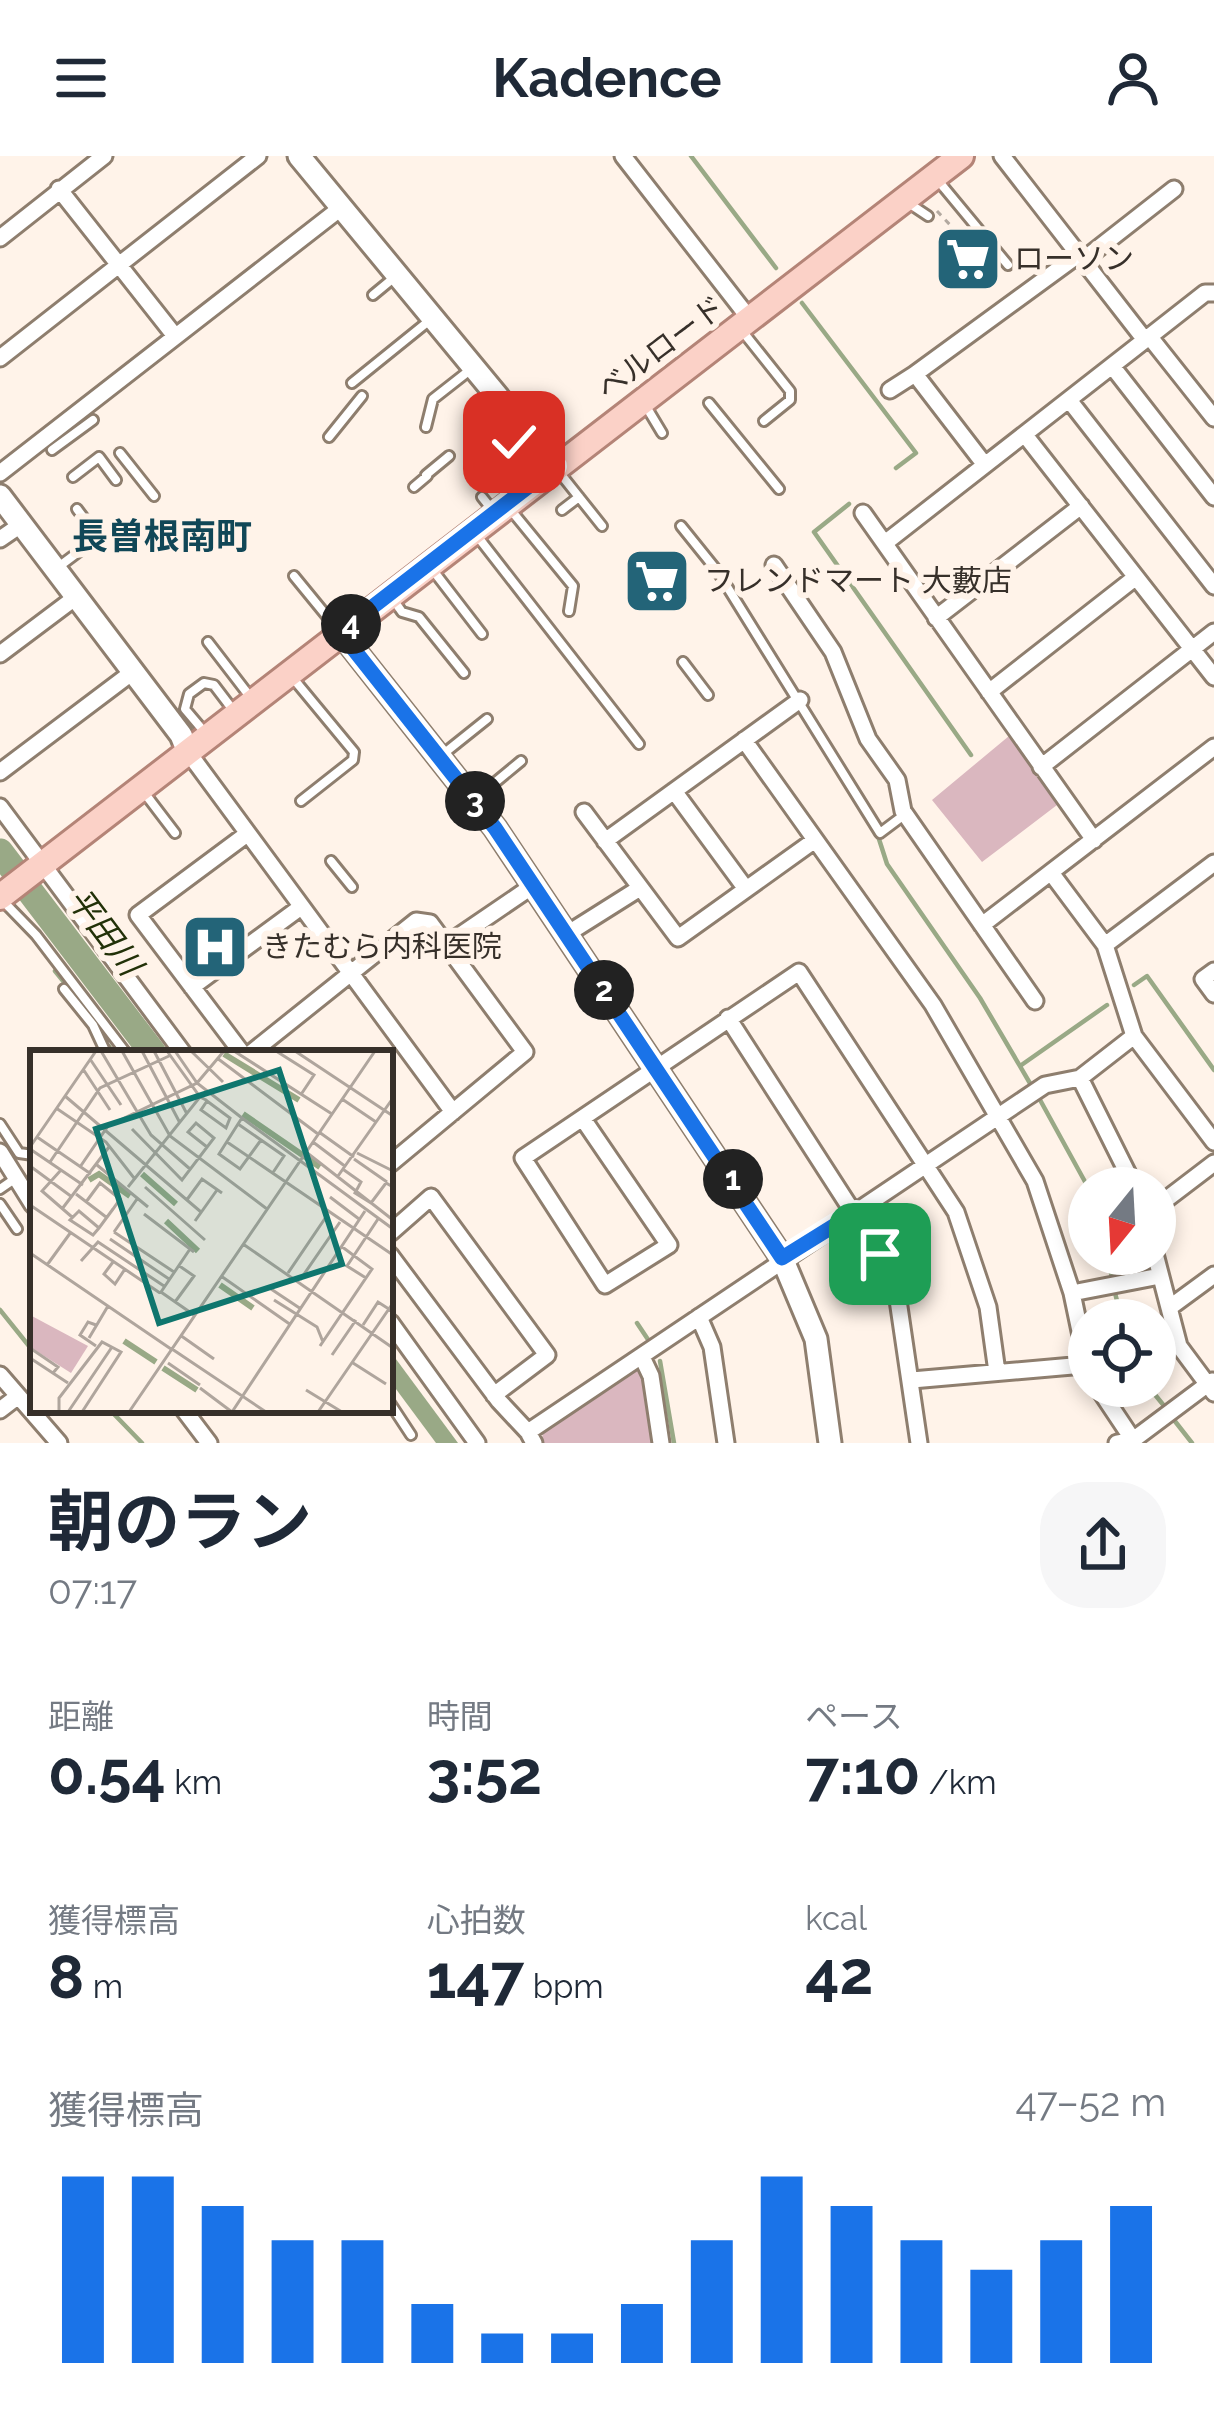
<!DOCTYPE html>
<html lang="ja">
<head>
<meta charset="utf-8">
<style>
	body { margin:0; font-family:Raleway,"Noto Sans JP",sans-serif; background:#f6f6f7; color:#1f2937; height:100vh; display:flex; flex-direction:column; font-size:45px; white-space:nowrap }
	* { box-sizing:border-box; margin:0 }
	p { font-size:39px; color:#747a83 }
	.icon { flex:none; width:66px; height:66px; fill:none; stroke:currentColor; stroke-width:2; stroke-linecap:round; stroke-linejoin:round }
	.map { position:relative; height:1287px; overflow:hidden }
	.sheet { display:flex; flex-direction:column; background:#fff; flex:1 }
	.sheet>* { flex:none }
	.needle { width:78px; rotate:198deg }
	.buttons { position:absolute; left:1068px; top:1011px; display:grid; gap:24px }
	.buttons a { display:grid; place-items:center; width:108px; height:108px; border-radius:50%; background:#fff; box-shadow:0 6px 18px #0003; font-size:60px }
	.pin { position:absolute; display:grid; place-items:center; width:102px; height:102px; color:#fff; margin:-51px; border-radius:24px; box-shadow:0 6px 18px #0006 }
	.km { position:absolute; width:60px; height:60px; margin:-30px; border-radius:50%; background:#222; color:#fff; font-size:33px; line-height:60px; text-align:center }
	.round { display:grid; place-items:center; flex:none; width:126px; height:126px; border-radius:48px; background:#f6f6f7 }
	.head { display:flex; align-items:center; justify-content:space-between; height:204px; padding:0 48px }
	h1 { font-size:66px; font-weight:700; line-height:90px }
	.metrics { display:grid; grid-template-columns:repeat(3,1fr); gap:18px; height:204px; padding:12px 48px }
	.metrics div { display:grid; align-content:center }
	.metrics b { font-size:60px; font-weight:700 }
	.metrics small { font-size:33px; font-weight:400 }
	.metrics p { font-size:33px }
	.chart { height:336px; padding:24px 48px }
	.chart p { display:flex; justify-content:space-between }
	.chart svg { width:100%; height:216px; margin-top:12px; stroke:#1a73e8; stroke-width:6 }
	header { display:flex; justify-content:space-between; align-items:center; height:156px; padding:0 48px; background:#fff; font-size:54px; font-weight:700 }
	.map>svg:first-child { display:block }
	.green { fill:#dab7bf }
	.water { fill:#99a986 }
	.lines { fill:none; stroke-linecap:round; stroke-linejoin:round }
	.stream { stroke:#99a986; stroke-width:4.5 }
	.river { stroke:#99a986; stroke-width:27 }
	.lane-casing { stroke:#8e7e6e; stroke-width:14 }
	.street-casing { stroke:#8e7e6e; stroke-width:21 }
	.secondary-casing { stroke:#8e7e6e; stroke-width:27 }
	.primary-casing { stroke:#b48477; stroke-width:30 }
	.path { stroke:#b3a9a0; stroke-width:3; stroke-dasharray:6 6; stroke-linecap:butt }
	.lane { stroke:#fff; stroke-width:8 }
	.street { stroke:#fff; stroke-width:15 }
	.secondary { stroke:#fff; stroke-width:21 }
	.primary { stroke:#fbd1c7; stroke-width:24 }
	.route-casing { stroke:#fff; stroke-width:24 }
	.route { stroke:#1a73e8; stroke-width:15 }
	.labels { text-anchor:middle; stroke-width:12; stroke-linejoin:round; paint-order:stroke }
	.poi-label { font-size:30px; fill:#37302a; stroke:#fff3e9; text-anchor:start }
	.street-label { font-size:30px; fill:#37302a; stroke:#fff3e9 }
	.water-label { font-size:33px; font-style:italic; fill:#223108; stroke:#fff3e9 }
	.quarter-label { font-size:36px; font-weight:bold; fill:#114757; stroke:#fff3e9 }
	.inset-river { fill:none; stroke:#99a986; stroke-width:6 }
	.inset-road { fill:none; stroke:#afa59d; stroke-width:3 }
	.view { fill:#0f766e; fill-opacity:0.15; stroke:#0f766e; stroke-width:6 }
	.inset-edge { fill:none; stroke:#37302a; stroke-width:6 }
</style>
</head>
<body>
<header><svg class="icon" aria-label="menu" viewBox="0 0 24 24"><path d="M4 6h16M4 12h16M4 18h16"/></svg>Kadence<svg class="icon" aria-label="person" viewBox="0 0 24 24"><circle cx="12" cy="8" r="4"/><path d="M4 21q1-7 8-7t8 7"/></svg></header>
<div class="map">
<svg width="1214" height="1287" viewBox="0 0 1214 1287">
	<rect width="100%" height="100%" fill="#fff3e9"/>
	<!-- green -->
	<path class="green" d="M1009,580L1057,649L982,706L932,644Z
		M634,1213L643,1216L654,1287H542L543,1275Z"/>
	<!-- water -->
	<path class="water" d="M390,1195L458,1287H436L390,1225Z"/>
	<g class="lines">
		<!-- stream -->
		<path class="stream" d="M691,0L776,112
			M802,147L916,297L896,312
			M849,348L814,376L971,599
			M878,680L887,708L980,842L1031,929
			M55,815L68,831
			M1134,829L1147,820L1214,914
			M109,890L113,897
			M1020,910L1107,849
			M1039,942L1089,1033
			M1106,1098L1112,1121
			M1115,1137L1122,1164
			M0,1154L33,1195
			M637,1167L649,1185
			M660,1205L674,1287
			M1148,1230L1165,1251
			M110,1254L142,1287
			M1174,1264L1192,1287"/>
		<!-- river -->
		<path class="river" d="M0,696L153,897"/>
		<!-- lane casing -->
		<g class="lane-casing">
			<path id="lane" d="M936,22L1008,109
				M910,48L928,60
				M373,139L396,120
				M743,176L790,235V244L764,265
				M352,227L430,164
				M644,247L662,277
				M709,247L779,333
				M426,271L433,243L470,214
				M329,281L362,240
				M52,294L93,264
				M120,297L154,340
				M493,309L517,338
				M559,316L602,370
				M426,319L449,300
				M73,321L99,301L116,324
				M414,331L427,320
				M482,341L494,356
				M77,353L98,381
				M510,353L573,430L569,455
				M562,354L579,341
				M681,370L718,416L880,677L904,659
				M478,381L639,588
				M57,412L109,373
				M432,413L482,478
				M294,420L339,475
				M392,442L402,456L419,461L464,517
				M208,486L251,542
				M683,506L708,539
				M292,521L354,596L353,604L301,645
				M207,579L185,553L189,538L204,527L214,529L233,554
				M442,599L487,563
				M143,635L175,677
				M475,643L521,605
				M331,705L352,731
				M1,743L36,779L126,897
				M64,833L93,869L106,897
				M0,968L19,997L33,999
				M0,1033L16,1022
				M0,1048L17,1073
				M390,1247L411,1279"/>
		</g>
		<!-- street casing -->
		<g class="street-casing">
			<path id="street" d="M623,0L749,162
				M59,33L175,180
				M0,82L104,0
				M1082,105L1174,33
				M1149,180L1214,262
				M1145,184L1205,137H1214
				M0,202L258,0
				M1112,210L1214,341
				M890,234L915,218
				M1069,244L1214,430
				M1025,279L1214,521
				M985,309L915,218L1078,99
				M0,317L342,51
				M863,357L1094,684
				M0,383L22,368
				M885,387L1145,184L1002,0
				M774,409L833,496L868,583L897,624L903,655L1035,845
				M936,462L1081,350
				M0,498L76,441
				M989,536L1136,421
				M744,584L933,849L1035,1025L1072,1137L1089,1218
				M188,596L453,956
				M1041,611L1214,476
				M0,616L134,515
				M674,635L746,733
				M0,651L183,897
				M584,656L678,782L815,684
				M605,685L800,544
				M1052,718L1105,789L1134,880L1214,986
				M982,769L1214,591
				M567,778L640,732
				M446,789L534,729
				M1105,789L1214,707
				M1214,815L1203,823L1214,838
				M192,831L301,751
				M728,862L880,1098L898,1144L919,1287
				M242,897L138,759L247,678
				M251,897L416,765L430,767L525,896L390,1008
				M1080,922L1135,1032
				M583,963L669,1089L605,1129L523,1002L799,816L956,1056L988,1151L997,1216
				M0,996L33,1049
				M1155,1052L1214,1007
				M390,1077L431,1041L547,1199L494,1239
				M1155,1098L1179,1190L1214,1237
				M390,1099L499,1245L528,1276
				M1072,1137L1160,1120
				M1169,1152L1214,1119
				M699,1161L712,1191L726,1287
				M390,1166L477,1287
				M642,1201L651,1220L661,1287
				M0,1219L59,1287
				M912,1224L1084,1209
				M1097,1230L1135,1287
				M0,1254L17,1241
				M184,1254L209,1287
				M534,1287L528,1276L1045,929L1080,922L1134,880
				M1117,1287L1133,1284L1212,1225"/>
		</g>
		<!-- secondary casing -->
		<g class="secondary-casing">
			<path id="secondary" d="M299,0L555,310
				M0,340L181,579L188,596
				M340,476L495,672L782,1102L816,1183L830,1287"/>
		</g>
		<!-- primary casing -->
		<g class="primary-casing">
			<path id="primary" d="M0,741L961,0"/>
		</g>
		<!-- path -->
		<path class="path" d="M937,55L966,86"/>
		<!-- lane -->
		<use href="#lane" class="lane"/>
		<!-- street -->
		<use href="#street" class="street"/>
		<!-- secondary -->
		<use href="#secondary" class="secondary"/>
		<!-- primary -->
		<use href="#primary" class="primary"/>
	</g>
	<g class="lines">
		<!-- route casing -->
		<g class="route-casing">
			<path id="route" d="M514,286L527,277L555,310L340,476L495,672L782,1102L856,1056L880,1098"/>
		</g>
		<!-- route -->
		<use href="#route" class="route"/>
	</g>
	<!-- icons -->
	<defs>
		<g id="supermarket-square" transform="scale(3.45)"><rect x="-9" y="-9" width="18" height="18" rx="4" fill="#236478" stroke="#fff3e9"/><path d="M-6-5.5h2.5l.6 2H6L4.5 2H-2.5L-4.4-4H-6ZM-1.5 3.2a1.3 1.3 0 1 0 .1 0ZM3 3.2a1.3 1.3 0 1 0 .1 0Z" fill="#fff"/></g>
		<g id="hospital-square" transform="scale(3.45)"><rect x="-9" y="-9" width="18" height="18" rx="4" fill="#236478" stroke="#fff3e9"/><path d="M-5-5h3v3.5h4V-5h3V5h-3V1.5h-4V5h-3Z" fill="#fff"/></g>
	</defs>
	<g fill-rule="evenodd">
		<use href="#supermarket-square" x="968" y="103"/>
		<use href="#supermarket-square" x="657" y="425"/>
		<use href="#hospital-square" x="215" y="791"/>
	</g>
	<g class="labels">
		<!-- poi labels -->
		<g class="poi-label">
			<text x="1014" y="113">ローソン</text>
			<text x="704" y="435">フレンドマート 大藪店</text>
			<text x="262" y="801">きたむら内科医院</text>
		</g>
		<!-- street labels -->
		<g class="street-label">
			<text transform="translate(661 192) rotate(-37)" y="10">ベルロード</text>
		</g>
		<!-- water labels -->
		<g class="water-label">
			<text transform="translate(105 775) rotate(53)" y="12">平田川</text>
		</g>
		<!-- quarter labels -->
		<g class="quarter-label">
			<text x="162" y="393">長曽根南町</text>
		</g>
	</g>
	<!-- overview -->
	<g transform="translate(30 894)">
		<rect width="363" height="363" fill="#fff3e9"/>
		<path d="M0,265L58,296L41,323L0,297Z" fill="#dab7bf"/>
		<path class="inset-river" d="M194,4L269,50M213,64L290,117M112,124L146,154M59,130L69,124L100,146M136,171L168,201M190,235L223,258M94,291L126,312M133,318L167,340"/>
		<path class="inset-road" d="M71,1L121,85L160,119M92,1L140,86L237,159M112,1L150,73M124,1L157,64M145,1L167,33L212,68M161,1L193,32M204,1L302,64M246,1L284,25L272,43M265,1L363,66M187,8L288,84M60,9L91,55M53,19L80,60M35,46L171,162M170,47L176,50L177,51L200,68L196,78L171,60L177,51M312,49L346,72M26,58L76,92L104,128M208,74L212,68L363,179M208,74L189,104L210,119L231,90M208,74L254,106L242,124M102,79L152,130L184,88L166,73L158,82L177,97M289,82L324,107M7,87L61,124M197,92L363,205M283,92L316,117M0,97L66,1M0,99L53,135M276,102L363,170M327,103L363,121M324,109L357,132M20,112L70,38L139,6M67,115L118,157M0,116L42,147M50,117L78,76L167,33L194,1M31,120L12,141L42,167M314,120L331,132L325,143L341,153L356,133L363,137M308,126L363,48M98,137L170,47L137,1M115,137L175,190M46,144L76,167M300,147L329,169M156,151L172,129L192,143M56,152L70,133L90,149L83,159L69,178L63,185L40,170L49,161L69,178M0,155L130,243M32,159L79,97M114,164L164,202M165,171L187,140M84,182L144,222M84,182L107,149M80,189L139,229M213,194L363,298M160,199L131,242L164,265M0,203L141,299M51,211L68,192L134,236M83,212L74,224L85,234L95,219M17,215L41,182M258,223L298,164M191,226L261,275M336,228L317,216L348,169M270,230L310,172M241,239L271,259M244,250L287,277L293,292M145,252L164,226L148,215M333,275L348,252L362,261M150,285L184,309M59,288L78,256M66,296L50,285L58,272L66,275M290,296L342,219L311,196M0,298L28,317L23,323M142,299L236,362M302,305L326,270M0,308L38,333M138,313L170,335M323,313L356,334M170,338L202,362M276,340L312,362M29,362V348L72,292L91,302L52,362M38,362L82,297M99,362L345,1M202,362L335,161M288,362L363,253"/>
		<path class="view" d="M249,20L312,214L129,273L66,79Z"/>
		<rect width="363" height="363" class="inset-edge"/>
	</g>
</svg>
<div class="buttons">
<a><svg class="needle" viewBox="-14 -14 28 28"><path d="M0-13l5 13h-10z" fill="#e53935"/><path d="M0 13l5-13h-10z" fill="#747a83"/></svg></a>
<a><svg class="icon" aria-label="locate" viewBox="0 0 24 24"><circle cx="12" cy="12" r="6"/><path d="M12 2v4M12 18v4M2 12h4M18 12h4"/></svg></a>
</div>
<div class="pin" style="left:880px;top:1098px;background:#1e9e55"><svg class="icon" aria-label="arrive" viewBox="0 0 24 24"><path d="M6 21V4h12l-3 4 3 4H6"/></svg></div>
<div class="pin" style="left:514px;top:286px;background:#d93025"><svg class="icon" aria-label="check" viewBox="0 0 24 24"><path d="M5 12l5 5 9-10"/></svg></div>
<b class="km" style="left:733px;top:1023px">1</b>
<b class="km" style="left:604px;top:834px">2</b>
<b class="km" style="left:475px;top:645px">3</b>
<b class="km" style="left:351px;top:468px">4</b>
</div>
<section class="sheet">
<div class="head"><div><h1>朝のラン</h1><p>07:17</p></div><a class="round"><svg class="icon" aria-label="share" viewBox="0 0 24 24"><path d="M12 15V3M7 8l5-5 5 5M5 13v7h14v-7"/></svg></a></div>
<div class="metrics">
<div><p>距離</p><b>0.54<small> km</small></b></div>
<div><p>時間</p><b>3:52</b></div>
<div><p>ペース</p><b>7:10<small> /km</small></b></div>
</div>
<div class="metrics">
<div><p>獲得標高</p><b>8<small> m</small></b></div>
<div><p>心拍数</p><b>147<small> bpm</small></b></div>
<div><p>kcal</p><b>42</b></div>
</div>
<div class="chart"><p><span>獲得標高</span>47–52 m</p>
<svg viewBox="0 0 160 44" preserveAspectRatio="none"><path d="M5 44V6M15 44V6M25 44V12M35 44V19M45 44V19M55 44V32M65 44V38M75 44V38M85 44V32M95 44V19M105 44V6M115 44V12M125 44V19M135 44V25M145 44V19M155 44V12"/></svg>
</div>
</section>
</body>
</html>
